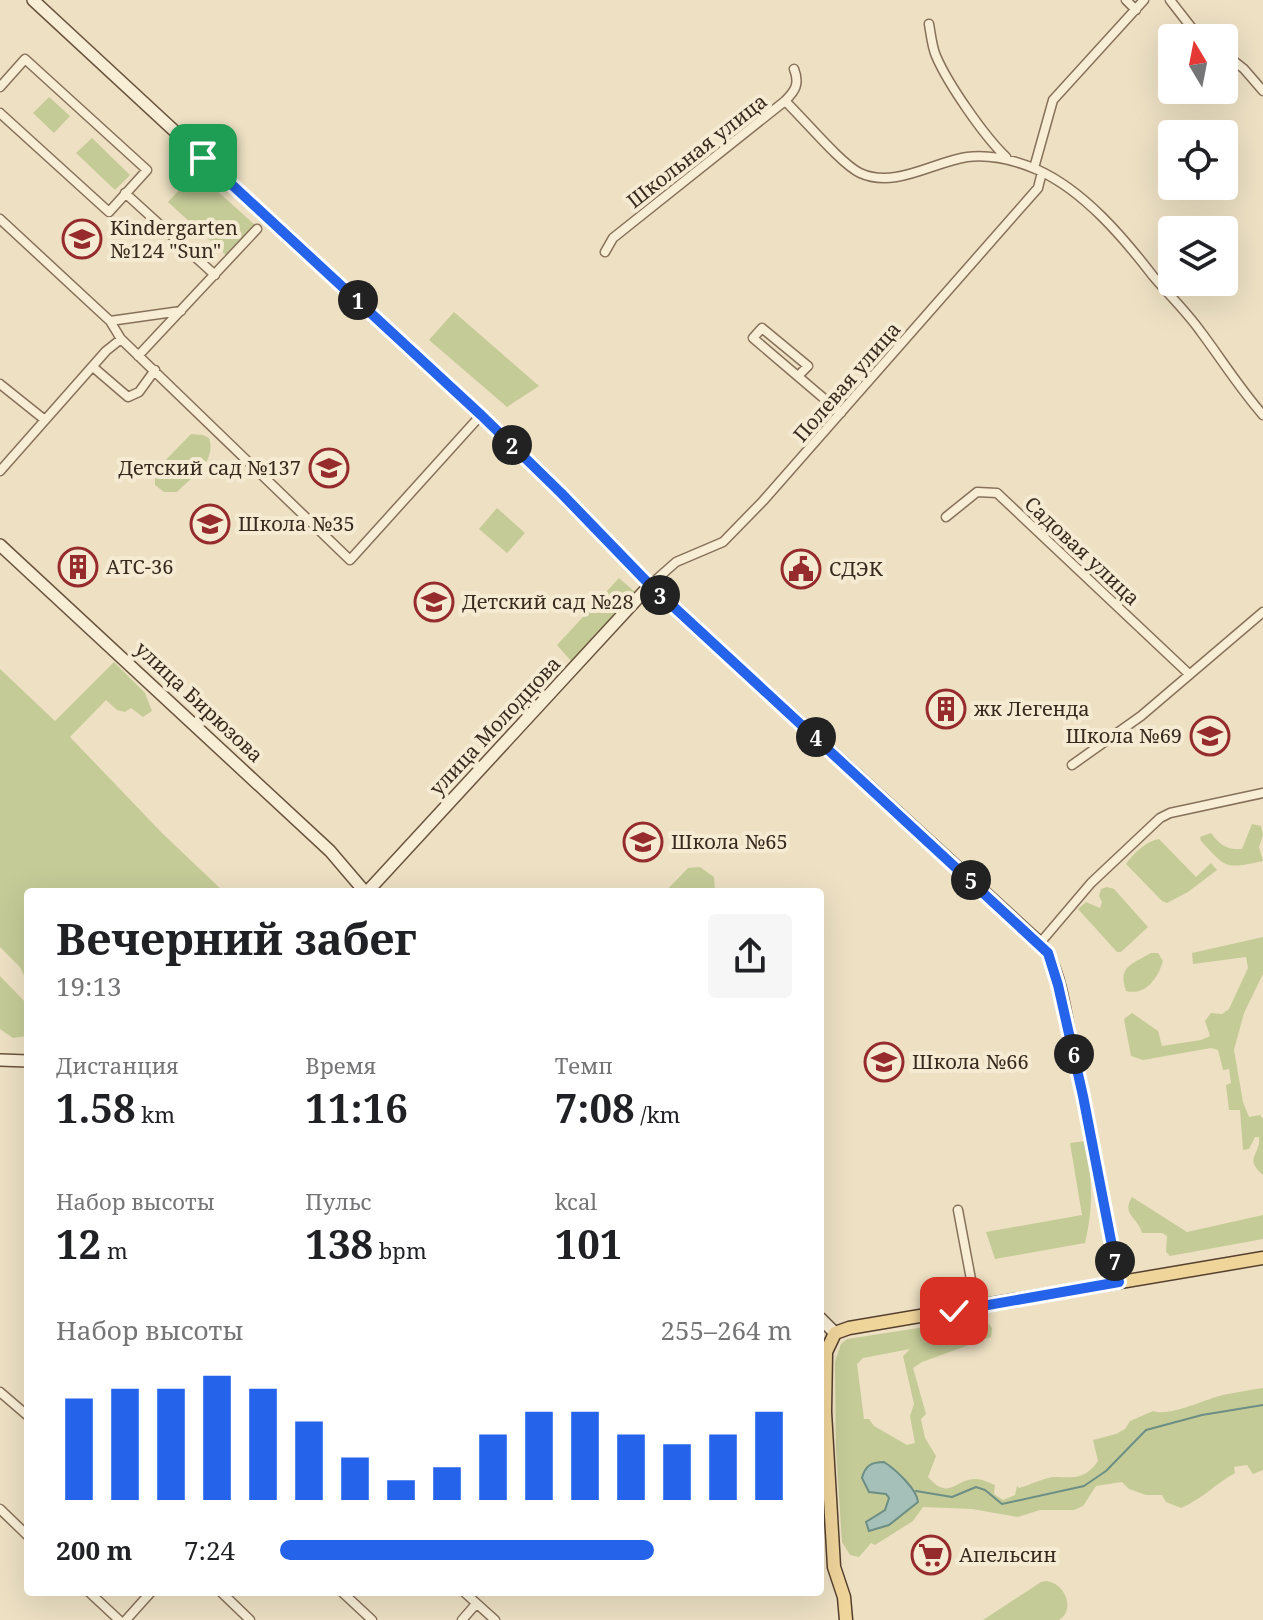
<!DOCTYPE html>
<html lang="ru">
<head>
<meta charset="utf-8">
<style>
	body { margin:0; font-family:"Noto Serif",serif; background:#f6f6f6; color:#202124; height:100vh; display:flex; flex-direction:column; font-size:30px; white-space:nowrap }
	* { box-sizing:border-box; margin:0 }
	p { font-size:26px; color:#757577 }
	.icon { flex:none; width:44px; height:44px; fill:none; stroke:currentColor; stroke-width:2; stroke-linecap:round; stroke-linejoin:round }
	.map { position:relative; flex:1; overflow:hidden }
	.panel { position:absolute; left:24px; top:888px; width:800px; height:708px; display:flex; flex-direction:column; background:#fff; border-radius:8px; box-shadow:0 8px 32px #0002 }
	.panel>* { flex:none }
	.needle { width:52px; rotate:350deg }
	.tools { position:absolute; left:1158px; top:24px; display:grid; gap:16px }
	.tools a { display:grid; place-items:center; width:80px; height:80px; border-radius:8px; background:#fff; box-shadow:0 8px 32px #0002; font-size:40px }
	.pin { position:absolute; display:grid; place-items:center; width:68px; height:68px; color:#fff; margin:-34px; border-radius:16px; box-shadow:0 4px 12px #0006 }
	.km { position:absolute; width:40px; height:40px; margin:-20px; border-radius:50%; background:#222; color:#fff; font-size:22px; line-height:40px; text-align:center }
	.round { display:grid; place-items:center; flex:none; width:84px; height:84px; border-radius:8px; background:#f6f6f6 }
	.overview { display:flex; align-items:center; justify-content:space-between; height:136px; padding:0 32px }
	h1 { font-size:44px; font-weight:700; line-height:60px }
	.figures { display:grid; grid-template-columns:repeat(3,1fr); gap:12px; height:136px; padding:8px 32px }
	.figures div { display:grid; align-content:center }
	.figures b { font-size:40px; font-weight:700 }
	.figures small { font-size:22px; font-weight:400 }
	.figures p { font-size:22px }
	.chart { height:224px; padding:16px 32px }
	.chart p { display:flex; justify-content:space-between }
	.chart svg { width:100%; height:144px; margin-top:8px; stroke:#2563eb; stroke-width:6 }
	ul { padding:0 32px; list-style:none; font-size:26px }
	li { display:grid; grid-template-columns:128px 96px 1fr; align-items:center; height:60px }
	li i { height:20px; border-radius:10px; background:#2563eb }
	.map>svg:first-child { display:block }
	.green { fill:#c5cb97; fill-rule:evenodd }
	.water { fill:#a5c0b8; stroke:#6c8e85; stroke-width:2 }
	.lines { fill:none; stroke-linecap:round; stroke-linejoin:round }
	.stream { stroke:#6c8e85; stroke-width:2 }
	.street-casing { stroke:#87715a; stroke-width:11 }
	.secondary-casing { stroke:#69533d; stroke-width:14 }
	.primary-casing { stroke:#55402e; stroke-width:15 }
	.street { stroke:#f8eed6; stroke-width:8 }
	.secondary { stroke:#f8eed6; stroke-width:11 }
	.primary { stroke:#f0d59b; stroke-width:12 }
	.route-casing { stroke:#fff; stroke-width:16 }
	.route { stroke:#2563eb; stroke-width:10 }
	.labels { text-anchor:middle; stroke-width:8; stroke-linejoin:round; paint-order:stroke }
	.street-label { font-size:20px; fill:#372a1e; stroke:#f5ead2 }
	.poi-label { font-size:20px; fill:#372a1e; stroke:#f5ead2; text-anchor:start }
</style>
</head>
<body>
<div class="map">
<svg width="1263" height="1620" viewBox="0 0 1263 1620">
	<rect width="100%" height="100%" fill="#ede0c3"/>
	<!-- green -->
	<path class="green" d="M49,97L70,116L54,133L33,113Z
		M92,138L130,175L115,190L76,153Z
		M196,172L255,225L227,256L168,202Z
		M454,312L539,386L507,407L429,340Z
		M191,434L203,435L209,438C217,462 192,477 177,492H164L155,485V471Z
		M497,508L525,533L507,553L479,529Z
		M619,578L635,592L571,661L557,645Z
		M114,662L145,693L152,711L143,717L131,708L125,712L117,710L106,700L70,737L162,833L224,892H28V984L20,967L0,947V669L55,721Z
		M1252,824L1261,826L1263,835L1259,847L1263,861C1225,869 1227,869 1201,841L1200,837L1211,833C1220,845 1227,850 1242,849Z
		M1159,839L1196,877L1211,863L1217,870L1188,892L1167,903L1162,901L1126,864C1134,853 1146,841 1159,839Z
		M700,867L714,877L715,892H665L688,868Z
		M1107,887L1114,889L1148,927L1121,952H1117L1078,909L1086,902L1100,908L1102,902L1099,896L1101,889Z
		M1263,937V974L1244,1013L1234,1050L1243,1102L1249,1117L1260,1115L1263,1119V1175C1243,1158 1261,1155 1259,1137H1255L1249,1149L1243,1150L1240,1110H1229L1226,1085L1231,1083L1229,1069L1223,1070L1218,1050L1211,1048L1143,1060L1131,1056L1124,1019L1132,1013L1158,1031L1162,1046L1201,1040L1210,1036L1205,1021L1211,1013L1222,1014L1229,1009L1248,968L1246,957L1193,964L1192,953Z
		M1151,953H1158L1163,961C1158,978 1146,996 1126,991C1117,966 1133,964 1151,953Z
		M0,976L28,1005L26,1036L13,1038L0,1029Z
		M1085,1141C1092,1180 1094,1204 1085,1243L995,1259L986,1232L1082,1215L1070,1143Z
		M1132,1197L1187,1232L1263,1215V1239L1170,1256L1166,1252L1167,1236L1162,1233H1142C1138,1217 1121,1215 1132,1197Z
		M978,1323L989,1324L992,1328L991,1337L922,1362L913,1368L926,1414L921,1419L925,1438L936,1456L928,1477C950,1502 955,1478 976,1479C982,1479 990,1483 995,1485L994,1494L1003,1500L1015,1495L1017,1486L1019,1488C1030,1485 1047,1476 1058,1477C1076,1478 1086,1478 1098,1461L1093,1440L1116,1434L1125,1429L1130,1421L1153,1411C1170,1417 1205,1399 1223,1395C1237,1392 1250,1390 1263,1388V1470L1253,1474L1247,1465L1234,1467L1235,1473C1215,1484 1204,1498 1181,1508L1166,1502L1162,1495H1146L1129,1489L1122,1482L1096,1486L1083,1506L1074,1510H1040L1018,1517L972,1509L923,1507L913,1521L875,1545L871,1543L859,1557L850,1555L842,1542L836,1450L835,1362L841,1344L847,1339L925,1327L930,1334L924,1342C943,1338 958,1327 978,1323ZM910,1349L903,1356L914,1404L910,1416L915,1443L907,1445L874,1426L869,1419H864L857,1364L863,1358Z
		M1047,1581C1065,1584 1076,1609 1059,1620H983L1041,1582Z"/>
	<!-- water -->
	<path class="water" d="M884,1462C895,1469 917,1489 918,1502L889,1525L869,1531L866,1522L885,1510L889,1498L886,1494L869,1492L862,1478C865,1466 871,1462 884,1462Z"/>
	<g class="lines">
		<!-- stream -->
		<path class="stream" d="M916,1491L952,1497L976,1487L985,1490L1002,1504L1084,1486L1106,1471L1146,1430L1202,1415L1263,1405"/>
		<!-- street casing -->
		<g class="street-casing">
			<path id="street" d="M1126,0L1136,10
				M1170,0L1191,27L1205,38
				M929,24C931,35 932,47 936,56C948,84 984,136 1006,157
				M1224,53L1244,69L1263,91
				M0,87L25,59L147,170L109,212L0,113
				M785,101C803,118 841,164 860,173C895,189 933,162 967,157C992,154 1015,160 1038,170C1084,191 1123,237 1153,276C1169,295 1187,312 1201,332C1222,360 1240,389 1263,415
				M1034,168L1053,100L1144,0
				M125,193L215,275
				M0,219L110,321L121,339L350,560L481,415
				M605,252L613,238L785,101C795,91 800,84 794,69
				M110,321L181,311
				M138,356L257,229
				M93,367L128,397L139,392L155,370
				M798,376L808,366L762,328L753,338L841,413
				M0,384L45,420
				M0,471L106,351L121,339
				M946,517L977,492L997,493L1189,674
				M650,585L676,562L723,542L763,501L1038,188L1042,172
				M1072,765L1141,716L1263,612
				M1040,943L1091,883L1160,818L1170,813L1263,793
				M958,1210L973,1290L978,1306
				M0,1392L28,1416
				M0,1509L28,1536
				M89,1592L119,1620
				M221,1592L250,1620
				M342,1592L372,1620
				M464,1592L495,1620
				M126,1620L151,1592
				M462,1620L476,1604"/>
		</g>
		<!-- secondary casing -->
		<g class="secondary-casing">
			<path id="secondary" d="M33,0L481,415L561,493L650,585L1040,943C1061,969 1064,1009 1071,1041C1088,1121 1104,1202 1119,1282
				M0,545L330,851L365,892
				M367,892L650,585
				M0,1060L28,1061
				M820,1318L835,1333"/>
		</g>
		<!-- primary casing -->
		<g class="primary-casing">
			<path id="primary" d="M846,1620L844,1597L834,1567L825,1412L826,1352L835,1333L849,1328L1263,1258"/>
		</g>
		<!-- street -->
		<use href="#street" class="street"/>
		<!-- secondary -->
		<use href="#secondary" class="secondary"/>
		<!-- primary -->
		<use href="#primary" class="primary"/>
	</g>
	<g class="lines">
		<!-- route casing -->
		<g class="route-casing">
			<path id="route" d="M203,158L481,415L561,493L650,585L1048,953L1058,985L1083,1096L1119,1282L954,1311"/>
		</g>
		<!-- route -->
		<use href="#route" class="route"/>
	</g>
	<!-- icons -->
	<defs>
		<g id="school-ring" transform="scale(2)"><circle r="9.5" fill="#f5ead2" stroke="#952b2c" stroke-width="1.5"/><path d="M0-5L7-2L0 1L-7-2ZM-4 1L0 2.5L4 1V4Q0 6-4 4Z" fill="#952b2c"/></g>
		<g id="building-ring" transform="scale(2)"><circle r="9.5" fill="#f5ead2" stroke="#952b2c" stroke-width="1.5"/><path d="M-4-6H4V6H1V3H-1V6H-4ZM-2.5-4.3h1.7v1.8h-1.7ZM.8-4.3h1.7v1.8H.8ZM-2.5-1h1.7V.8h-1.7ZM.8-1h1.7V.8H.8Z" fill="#952b2c"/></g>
		<g id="civic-ring" transform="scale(2)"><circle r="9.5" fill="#f5ead2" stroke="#952b2c" stroke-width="1.5"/><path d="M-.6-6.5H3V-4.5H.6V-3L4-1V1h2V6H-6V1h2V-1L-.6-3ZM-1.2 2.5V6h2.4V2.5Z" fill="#952b2c"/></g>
		<g id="supermarket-ring" transform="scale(2)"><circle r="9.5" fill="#f5ead2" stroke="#952b2c" stroke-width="1.5"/><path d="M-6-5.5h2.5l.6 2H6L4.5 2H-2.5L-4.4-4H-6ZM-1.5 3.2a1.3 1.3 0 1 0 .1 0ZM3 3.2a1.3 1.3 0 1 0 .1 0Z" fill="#952b2c"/></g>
	</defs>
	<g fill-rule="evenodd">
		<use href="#school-ring" x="82" y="239"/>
		<use href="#school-ring" x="329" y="468"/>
		<use href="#school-ring" x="210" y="524"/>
		<use href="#building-ring" x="78" y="567"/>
		<use href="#civic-ring" x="801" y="569"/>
		<use href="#school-ring" x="434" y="602"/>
		<use href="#building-ring" x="946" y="709"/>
		<use href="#school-ring" x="1210" y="736"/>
		<use href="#school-ring" x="643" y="842"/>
		<use href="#school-ring" x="884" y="1062"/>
		<use href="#supermarket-ring" x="931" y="1555"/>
	</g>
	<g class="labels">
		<!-- street labels -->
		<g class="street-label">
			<text transform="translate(697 151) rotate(-38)" y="7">Школьная улица</text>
			<text transform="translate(847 382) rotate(-49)" y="7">Полевая улица</text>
			<text transform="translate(1082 551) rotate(43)" y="7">Садовая улица</text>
			<text transform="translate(199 702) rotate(43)" y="7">улица Бирюзова</text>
			<text transform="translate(495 726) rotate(-47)" y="7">улица Молодцова</text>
		</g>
		<!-- poi labels -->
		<g class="poi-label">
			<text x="110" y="235">Kindergarten<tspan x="110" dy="23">№124 "Sun"</tspan></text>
			<text x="301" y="475" text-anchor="end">Детский сад №137</text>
			<text x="238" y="531">Школа №35</text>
			<text x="106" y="574">АТС-36</text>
			<text x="829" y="576">СДЭК</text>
			<text x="462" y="609">Детский сад №28</text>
			<text x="974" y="716">жк Легенда</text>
			<text x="1182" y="743" text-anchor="end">Школа №69</text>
			<text x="671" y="849">Школа №65</text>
			<text x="912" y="1069">Школа №66</text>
			<text x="959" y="1562">Апельсин</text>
		</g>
	</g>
</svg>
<div class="tools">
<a><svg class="needle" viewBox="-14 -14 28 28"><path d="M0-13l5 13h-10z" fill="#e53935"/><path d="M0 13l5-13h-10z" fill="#757577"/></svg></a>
<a><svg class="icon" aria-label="locate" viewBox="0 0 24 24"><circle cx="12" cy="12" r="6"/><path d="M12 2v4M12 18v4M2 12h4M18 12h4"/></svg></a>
<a><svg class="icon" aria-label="layers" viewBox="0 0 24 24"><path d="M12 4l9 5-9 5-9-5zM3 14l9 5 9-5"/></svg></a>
</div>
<div class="pin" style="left:203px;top:158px;background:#1e9e55"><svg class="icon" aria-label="arrive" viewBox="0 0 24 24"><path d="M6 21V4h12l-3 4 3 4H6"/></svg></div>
<div class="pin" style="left:954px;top:1311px;background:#d93025"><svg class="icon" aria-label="check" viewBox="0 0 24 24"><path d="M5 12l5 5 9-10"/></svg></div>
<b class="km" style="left:358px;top:300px">1</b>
<b class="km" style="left:512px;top:445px">2</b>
<b class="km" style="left:660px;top:595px">3</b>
<b class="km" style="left:816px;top:737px">4</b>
<b class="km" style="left:971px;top:880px">5</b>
<b class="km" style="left:1074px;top:1054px">6</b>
<b class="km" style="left:1115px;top:1261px">7</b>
<section class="panel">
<div class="overview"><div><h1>Вечерний забег</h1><p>19:13</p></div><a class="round"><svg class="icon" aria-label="share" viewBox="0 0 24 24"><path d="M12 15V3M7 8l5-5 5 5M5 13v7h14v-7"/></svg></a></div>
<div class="figures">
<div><p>Дистанция</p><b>1.58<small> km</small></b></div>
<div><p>Время</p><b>11:16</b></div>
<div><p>Темп</p><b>7:08<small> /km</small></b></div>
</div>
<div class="figures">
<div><p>Набор высоты</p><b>12<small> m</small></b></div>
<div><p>Пульс</p><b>138<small> bpm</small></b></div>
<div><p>kcal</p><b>101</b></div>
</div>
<div class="chart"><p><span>Набор высоты</span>255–264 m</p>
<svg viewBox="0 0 160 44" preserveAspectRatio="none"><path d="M5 44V13M15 44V10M25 44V10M35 44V6M45 44V10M55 44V20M65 44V31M75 44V38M85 44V34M95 44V24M105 44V17M115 44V17M125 44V24M135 44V27M145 44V24M155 44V17"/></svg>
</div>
<ul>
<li><b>200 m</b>7:24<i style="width:73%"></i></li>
</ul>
</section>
</div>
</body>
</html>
